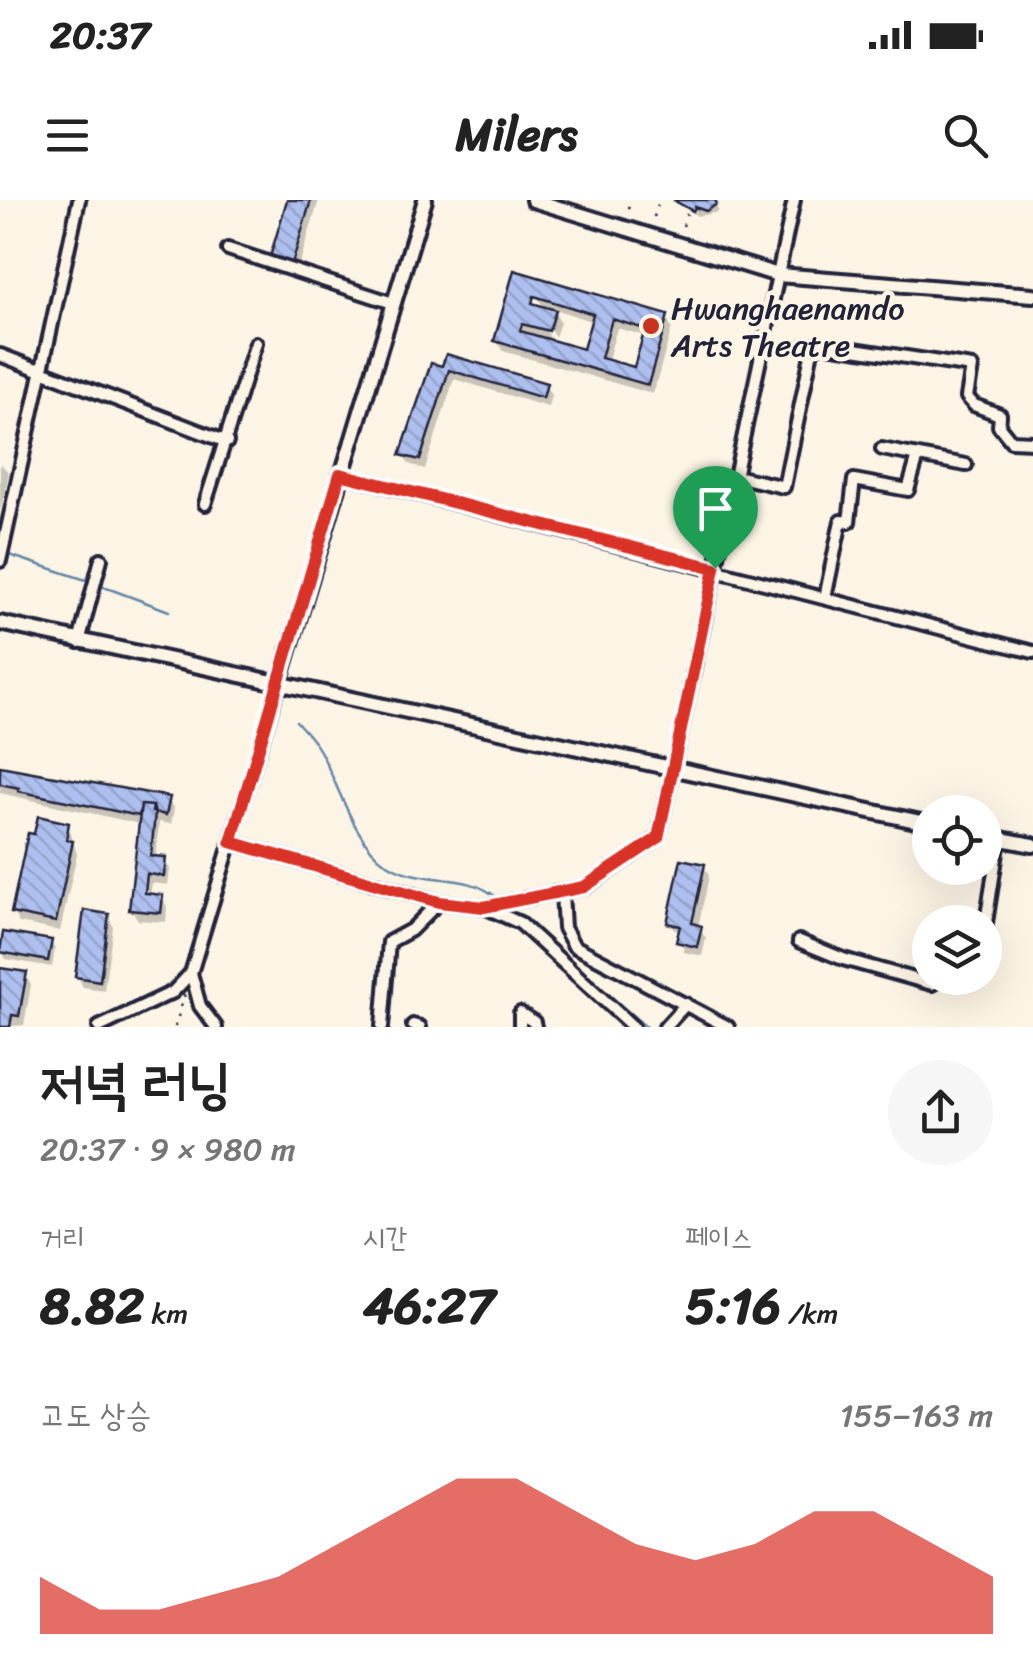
<!DOCTYPE html>
<html lang="ko">
<head>
<meta charset="utf-8">
<style>
	body { margin:0; font-family:Sriracha,"Poor Story",sans-serif; background:#f6f6f6; color:#222; height:100vh; display:flex; flex-direction:column; font-size:38px; white-space:nowrap }
	* { box-sizing:border-box; margin:0 }
	p { font-size:32px; color:#767676 }
	.icon { flex:none; width:55px; height:55px; fill:none; stroke:currentColor; stroke-width:2; stroke-linecap:round; stroke-linejoin:round }
	.map { position:relative; height:827px; overflow:hidden }
	.details { display:flex; flex-direction:column; background:#fff; flex:1 }
	.details>* { flex:none }
	.tools { position:absolute; left:912px; top:595px; display:grid; gap:20px }
	.tools a { display:grid; place-items:center; width:90px; height:90px; border-radius:50%; background:#fff; box-shadow:0 10px 40px #0002; font-size:50px }
	.pin { position:absolute; display:grid; place-items:center; width:85px; height:85px; color:#fff; margin:-102px -42px; border-radius:50% 50% 50% 0; rotate:-45deg; box-shadow:0 0 10px #0007 }
	.pin .icon { rotate:45deg }
	.round { display:grid; place-items:center; flex:none; width:105px; height:105px; border-radius:52px; background:#f6f6f6 }
	.headline { display:flex; align-items:center; justify-content:space-between; height:170px; padding:0 40px }
	h1 { font-size:55px; font-weight:700; line-height:75px }
	.stats { display:grid; grid-template-columns:repeat(3,1fr); gap:15px; height:170px; padding:10px 40px }
	.stats div { display:grid; align-content:center }
	.stats b { font-size:50px; font-weight:700 }
	.stats small { font-size:28px; font-weight:400 }
	.stats p { font-size:28px }
	.chart { height:280px; padding:20px 40px }
	.chart p { display:flex; justify-content:space-between }
	.chart svg { width:100%; height:180px; margin-top:10px; fill:#d93025; opacity:.7 }
	.status { display:flex; justify-content:space-between; align-items:center; height:70px; padding:0 50px; background:#fff; direction:ltr }
	.status svg { height:28px; fill:currentColor }
	header { display:flex; justify-content:space-between; align-items:center; height:130px; padding:0 40px; background:#fff; font-size:45px; font-weight:700 }
	.map>svg:first-child { display:block }
	.shadow { fill:#0003; fill-rule:evenodd }
	.lines { fill:none; stroke-linecap:round; stroke-linejoin:round }
	.stream { stroke:#6386a7; stroke-width:2.5 }
	.building { fill:url(#building-back-hatch); stroke:#22223b; stroke-width:2.5; fill-rule:evenodd }
	.minor-casing { stroke:#22223b; stroke-width:18 }
	.major-casing { stroke:#22223b; stroke-width:20 }
	.path { stroke:#22223b; stroke-width:2.5; stroke-dasharray:2.5 8; stroke-linecap:butt }
	.minor { stroke:#fcf5e5; stroke-width:10 }
	.major { stroke:#fcf5e5; stroke-width:12 }
	.route-casing { stroke:#fff; stroke-width:20 }
	.route { stroke:#d93025; stroke-width:12 }
	.poi-dot { fill:#c8321e; stroke:#fcf5e5; stroke-width:4 }
	.labels { text-anchor:middle; stroke-width:9; stroke-linejoin:round; paint-order:stroke }
	.poi-label { font-size:32px; fill:#22223b; stroke:#fcf5e5; text-anchor:start }
</style>
</head>
<body>
<div class="status"><b>20:37</b><svg viewBox="0 0 49 12"><path d="M0 12V9h3v3zM5 12V6h3v6zM10 12V3h3v9zM15 12V0h3v12zM26 1h20v11H26zM47 4h2v5h-2z"/></svg></div>
<header><svg class="icon" aria-label="menu" viewBox="0 0 24 24"><path d="M4 6h16M4 12h16M4 18h16"/></svg>Milers<svg class="icon" aria-label="search" viewBox="0 0 24 24"><circle cx="10" cy="10" r="6"/><path d="M15 15l6 6"/></svg></header>
<div class="map">
<svg width="1033" height="827" viewBox="0 0 1033 827">
	<defs>
		<pattern id="building-back-hatch" width="6" height="6" patternUnits="userSpaceOnUse" patternTransform="scale(2.5)"><rect width="6" height="6" fill="#adbfee"/><path d="M-1 5l2 2M0 0l6 6M5-1l2 2" fill="none" stroke="#95a4cd"/></pattern>
	</defs>
	<rect width="100%" height="100%" fill="#fcf5e5"/>
	<filter id="ink" filterUnits="userSpaceOnUse"><feTurbulence type="fractalNoise" baseFrequency=".01" numOctaves="2"/><feDisplacementMap in="SourceGraphic" scale="20" xChannelSelector="R" yChannelSelector="G"/><feConvolveMatrix kernelMatrix="1 2 1 2 8 2 1 2 1" color-interpolation-filters="sRGB"/></filter>
	<g filter="url(#ink)">
		<!-- shadow -->
		<path class="shadow" d="M290,0H319L297,72L278,66L273,56Z
			M675,0H712L719,12L697,16Z
			M516,73L666,117L672,127L653,194L503,151L497,141ZM530,84L544,108H538L526,86ZM552,108L593,122L584,152L554,144L541,122L545,119L555,137L560,122ZM617,128L646,136L636,170L607,162Z
			M448,157L545,185L551,195L548,207L454,179L425,269L409,264L403,254Z
			M0,263L9,273L0,312Z
			M0,568L168,600L174,609L171,624L159,622L156,659L164,660L170,669L168,685L152,683L150,696L162,697L167,707L166,722L138,720L132,710L140,624L0,593Z
			M68,625L77,654L60,731L19,723L13,713Z
			M704,666L709,676L698,727L706,738L702,756L684,752L680,734L669,723Z
			M108,716L113,726L104,790L83,787L78,777Z
			M50,742L55,749L52,767L6,759L2,752Z
			M0,770L25,775L31,785L24,825L0,827Z"/>
		<g class="lines">
			<!-- stream -->
			<path class="stream" d="M6,354L89,381
				M96,384L169,411
				M296,521C304,530 314,540 320,551C338,583 354,642 386,663C424,688 464,668 500,700
				M506,705L646,827"/>
		</g>
		<!-- building -->
		<path class="building" d="M287,0H311L292,64L270,57Z
			M673,0H715L717,4L706,11L695,7L693,11Z
			M514,70L668,115L648,185L494,141ZM534,96L593,114L583,149L520,131L522,124L549,131L556,110L532,103ZM612,119L645,129L634,167L601,158Z
			M446,154L547,183L543,198L449,170L420,260L400,255L431,163L442,166Z
			M0,566L170,597L166,615L152,612L153,606L141,605L139,616L18,591L19,588L0,584Z
			M141,605L153,606L155,613L151,656L166,657L164,676L147,674L145,693L163,695L161,713L129,710Z
			M38,616L69,623L66,640L73,641L56,722L11,713L28,633L34,634Z
			M681,659L705,664L692,723L702,726L697,747L676,742L680,726L667,723Z
			M84,710L109,714L100,781L75,777Z
			M3,732L52,740L48,761L0,752Z
			M0,768L27,772L19,816L12,815L10,827H0Z"/>
		<g class="lines">
			<!-- minor casing -->
			<g class="minor-casing">
				<path id="minor" d="M228,49L393,103
					M0,155L227,242
					M882,249L966,265
					M340,274L1033,452
					M735,276L784,287L812,150L821,144L972,167L967,197L974,205L1000,215L999,226L1011,241L1033,242
					M205,304L256,143
					M0,361L79,0
					M825,398L841,321L849,322L854,280L908,290L918,256
					M79,442L101,359
					M231,642L439,702L484,707L585,687L658,638L794,0
					M562,692L564,728L574,746L728,827
					M484,707L520,723L633,827
					M985,729L999,639
					M799,741L843,759L932,784L940,778
					M191,773L200,806L216,827
					M413,825L420,827
					M99,827L173,792L191,773L279,483
					M382,827L389,742L411,730L439,702
					M520,827V813L534,822L535,827
					M665,827L686,804"/>
			</g>
			<!-- major casing -->
			<g class="major-casing">
				<path id="major" d="M533,0L778,75L1033,95
					M0,423L930,624
					M279,483L425,0
					M985,636L1033,645"/>
			</g>
			<!-- path -->
			<path class="path" d="M628,9L631,0
				M654,17L659,0
				M683,26L688,9
				M175,827L185,793"/>
			<!-- minor -->
			<use href="#minor" class="minor"/>
			<!-- major -->
			<use href="#major" class="major"/>
		</g>
	</g>
	<g class="lines" filter="url(#ink)">
		<!-- route casing -->
		<g class="route-casing">
			<path id="route" d="M340,274L715,368L658,638L584,687L484,707L439,702L231,642Z"/>
		</g>
		<!-- route -->
		<use href="#route" class="route"/>
	</g>
	<!-- markers -->
	<circle class="poi-dot" cx="651" cy="126" r="10"/>
	<g class="labels">
		<!-- poi labels -->
		<g class="poi-label">
			<text x="671" y="119">Hwanghaenamdo<tspan x="671" dy="37">Arts Theatre</tspan></text>
		</g>
	</g>
</svg>
<div class="tools">
<a><svg class="icon" aria-label="locate" viewBox="0 0 24 24"><circle cx="12" cy="12" r="6"/><path d="M12 2v4M12 18v4M2 12h4M18 12h4"/></svg></a>
<a><svg class="icon" aria-label="layers" viewBox="0 0 24 24"><path d="M12 4l9 5-9 5-9-5zM3 14l9 5 9-5"/></svg></a>
</div>
<div class="pin" style="left:715px;top:368px;background:#1e9e55"><svg class="icon" aria-label="arrive" viewBox="0 0 24 24"><path d="M6 21V4h12l-3 4 3 4H6"/></svg></div>
</div>
<section class="details">
<div class="headline"><div><h1>저녁 러닝</h1><p>20:37 · 9 × 980 m</p></div><a class="round"><svg class="icon" aria-label="share" viewBox="0 0 24 24"><path d="M12 15V3M7 8l5-5 5 5M5 13v7h14v-7"/></svg></a></div>
<div class="stats">
<div><p>거리</p><b>8.82<small> km</small></b></div>
<div><p>시간</p><b>46:27</b></div>
<div><p>페이스</p><b>5:16<small> /km</small></b></div>
</div>
<div class="chart"><p><span>고도 상승</span>155–163 m</p>
<svg viewBox="0 0 160 44" preserveAspectRatio="none"><path d="M0 44V30L10 38L20 38L30 34L40 30L50 22L60 14L70 6L80 6L90 14L100 22L110 26L120 22L130 14L140 14L150 22L160 30V44z"/></svg>
</div>
</section>
</body>
</html>
